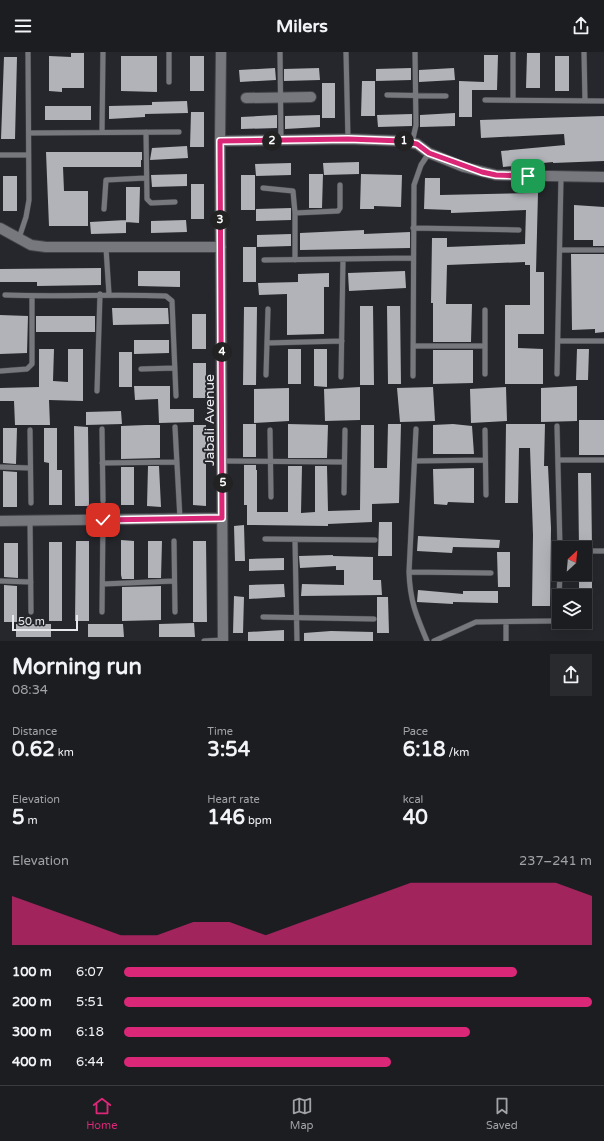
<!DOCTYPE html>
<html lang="en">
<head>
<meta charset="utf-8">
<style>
	body { margin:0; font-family:"Varela Round",sans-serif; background:#292a2e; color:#f1f3f6; height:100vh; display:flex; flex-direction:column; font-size:15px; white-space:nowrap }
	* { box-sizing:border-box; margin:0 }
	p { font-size:13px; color:#a0a2a5 }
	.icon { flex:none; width:22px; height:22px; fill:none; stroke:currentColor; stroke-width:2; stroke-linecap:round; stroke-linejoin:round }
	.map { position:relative; height:589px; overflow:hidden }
	.panel { display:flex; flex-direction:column; background:#1c1d21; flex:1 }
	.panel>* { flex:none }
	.needle { width:26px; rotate:26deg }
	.buttons { position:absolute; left:552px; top:489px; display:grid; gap:8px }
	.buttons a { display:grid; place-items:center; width:40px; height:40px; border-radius:0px; background:#1c1d21; box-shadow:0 4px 16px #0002,0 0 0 1px #3a3b3f; font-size:20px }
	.scale { position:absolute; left:12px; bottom:10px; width:66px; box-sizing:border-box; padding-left:4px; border:2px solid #e8e9ec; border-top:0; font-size:11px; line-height:14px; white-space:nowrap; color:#e8e9ec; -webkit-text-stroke:3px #26272c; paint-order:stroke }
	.pin { position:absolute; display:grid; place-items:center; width:34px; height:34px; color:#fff; margin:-17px; border-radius:8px; box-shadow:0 2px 6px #0006 }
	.km { position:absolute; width:20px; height:20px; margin:-10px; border-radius:50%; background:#222; color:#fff; font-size:11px; line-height:20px; text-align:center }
	.round { display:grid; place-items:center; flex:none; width:42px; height:42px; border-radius:0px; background:#292a2e }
	.head { display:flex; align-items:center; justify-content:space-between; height:68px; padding:0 12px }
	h1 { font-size:22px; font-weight:700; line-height:30px }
	.figures { display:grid; grid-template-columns:repeat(3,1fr); gap:6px; height:68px; padding:4px 12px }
	.figures div { display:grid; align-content:center }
	.figures b { font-size:20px; font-weight:700 }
	.figures small { font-size:11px; font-weight:400 }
	.figures p { font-size:11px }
	.chart { height:112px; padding:8px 12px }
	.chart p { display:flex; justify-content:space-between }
	.chart svg { width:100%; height:72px; margin-top:4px; fill:#db2777; opacity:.7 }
	ul { padding:0 12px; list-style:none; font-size:13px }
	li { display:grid; grid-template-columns:64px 48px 1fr; align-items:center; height:30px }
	li i { height:10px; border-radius:5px; background:#db2777 }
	header { display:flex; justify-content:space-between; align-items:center; height:52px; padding:0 12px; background:#1c1d21; font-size:18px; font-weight:700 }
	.dock { display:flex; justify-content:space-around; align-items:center; height:56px; border-top:1px solid #3a3b3f; background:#1c1d21; font-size:11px; color:#a0a2a5 }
	.dock a { display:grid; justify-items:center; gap:2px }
	.dock .selected { color:#db2777 }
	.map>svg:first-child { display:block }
	.building { fill:#b1b3b9 }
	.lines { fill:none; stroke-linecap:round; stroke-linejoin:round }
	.service-casing { stroke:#434449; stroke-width:6 }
	.minor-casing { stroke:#434449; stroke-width:12 }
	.service { stroke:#77787e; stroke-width:5 }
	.minor { stroke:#77787e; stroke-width:10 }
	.route-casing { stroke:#fff; stroke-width:8 }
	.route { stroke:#db2777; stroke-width:5 }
	.labels { text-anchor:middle; stroke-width:4; stroke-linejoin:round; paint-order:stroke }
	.street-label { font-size:14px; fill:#e8e9ec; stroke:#26272c }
</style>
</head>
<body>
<header><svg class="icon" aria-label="menu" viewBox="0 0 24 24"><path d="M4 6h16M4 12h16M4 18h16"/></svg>Milers<svg class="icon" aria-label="share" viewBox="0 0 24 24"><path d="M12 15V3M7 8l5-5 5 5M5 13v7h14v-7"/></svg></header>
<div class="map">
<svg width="604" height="589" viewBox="0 0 604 589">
	<rect width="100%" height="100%" fill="#26272c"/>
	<!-- building -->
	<path class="building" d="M71,1H84V36H62V40L49,39V4L71,5Z
		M527,1H540V36H526Z
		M484,3H498L497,38H472V65H459V29L484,30Z
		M121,4H157V40L121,39Z
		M190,4H204V39H190Z
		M555,4H569V39H555Z
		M4,5H17L15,87H1Z
		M275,16L276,28L240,30L239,18Z
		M319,16L320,28L284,29V17Z
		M411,16V28L376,29V17Z
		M454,16L455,28L419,30V18Z
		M362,29H375V64H361Z
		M322,31H335V66H322Z
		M187,49L188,61L145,62V65L109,67V54L152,53V50Z
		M45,54H91V68H45Z
		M191,60H204V95H190Z
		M455,61V74L420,75V63Z
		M412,62V74L378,75L377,63Z
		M277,63V76L241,77V65Z
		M320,63V75L285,77V64Z
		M604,64V109L553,111V110L503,115L501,99L565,93L564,82L481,86L480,68Z
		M187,94L188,106L150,108L152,96Z
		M46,100H142V108H141V115H63L64,139H88V174H49Z
		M359,110V122L324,123L323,111Z
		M291,111V123L256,124L255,112Z
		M187,122V134L152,135L151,123Z
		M309,122H323L322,156H309Z
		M361,122L402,123L401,155L374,154V157H360Z
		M241,123H255V158H241Z
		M3,124H17V159H3Z
		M425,126H440V143L538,141L536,220H544V282H518V296L543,297V332H505V253H530V213H525V210L447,213L446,252H472L471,290H433V251H431L432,186H447V195L525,192L526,158L451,161V158L424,157Z
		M191,132H204V167H191Z
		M126,135H140L139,171L126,170Z
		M574,153L604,155V194H593V188H574Z
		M291,156V168L256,169V157Z
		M126,168V181L91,182L90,170Z
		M186,168L187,180L151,181V169Z
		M364,178V182L410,180V196L300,198V181Z
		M291,182V194L257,195V183Z
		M243,195H256V230H243Z
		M571,202H604V280L595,281V277L572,278Z
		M101,216V233L37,234V230H0V217Z
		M138,219H180V235L138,234Z
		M405,219L406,236L349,239L348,221Z
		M329,221V235H324V282L287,283V242L259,243L258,231L298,230V222Z
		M360,254H373L374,333H360Z
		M387,254H400L401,332H388Z
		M244,255H257L256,333H243Z
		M112,256H168L169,272L113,273Z
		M192,262H206V297H192Z
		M0,263L28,264L27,301L0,302Z
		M36,264H95V280H36Z
		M134,288H169V301L134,302Z
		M39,297H54L53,329L68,330V297H83V349L49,348L50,373H15L14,349H0V336L39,335Z
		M288,297H301V332H288Z
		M314,297H327V335L314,334Z
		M577,297H589L588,328H576Z
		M433,298H473V331L433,332Z
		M119,300H132V335H119Z
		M193,311H206V346H193Z
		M134,334H170V357H194V370L159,371L158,347L135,348Z
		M577,334V369L541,370V336Z
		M360,335V368L325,369L324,337Z
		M433,335L435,369L400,370L397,336Z
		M506,335L507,369L471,371L470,337Z
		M289,336V369L254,371V337Z
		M121,359L122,372L86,373V360Z
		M579,368H604V403H579Z
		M243,372H256V405H243Z
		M288,372L328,373L327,406H288Z
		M388,372H401L399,451L372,452V470L328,472V474L247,473V453H244V413H256V418H257V460H288V414H302L301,461L315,460V414H327L328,459L360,458L361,373H374V416H387Z
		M453,372L472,374L474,402H433V373Z
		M506,372H545L544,414H548L551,476L550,554H532L533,483L530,396H519L518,451H505Z
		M146,373H160V406L121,407V374Z
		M193,373H206V454L193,453Z
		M74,374L88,375L89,454H75Z
		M3,376H17L16,412L3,411Z
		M44,376H57V418H62V453H49V411L44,410Z
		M148,414H159L161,455L147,454Z
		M121,415H134V453H121Z
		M474,416V451L448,450L447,453L434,452L433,417Z
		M3,419L17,420V455H3Z
		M578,421H591L592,495L579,496Z
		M379,470H392V504H378Z
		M244,473L245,509H235L234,474Z
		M418,484L500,488L499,496L453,495L452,501L417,499Z
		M121,488L134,489V527H122L121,523Z
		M76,489H89V569H75Z
		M148,489H162L161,526H148Z
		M193,489H206L207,570H193Z
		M49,490H62V569H49Z
		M4,491H18V526L4,525Z
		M497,500H510V535H498Z
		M333,503V504L373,505V528H381L382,543L301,544L302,532L344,533V518H336V514L300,516L299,504Z
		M284,506V518L249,519V507Z
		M585,517H592V552H585V544H579V522H585Z
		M284,532L285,545L249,547V533Z
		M4,533L17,534V570H4Z
		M161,534V568L122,569V535Z
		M418,538L463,542V539H498V551L453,550V552L417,550Z
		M234,544L244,545L243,581H233Z
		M377,545H388L389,581H377Z
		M194,571L195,585H159V572Z
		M16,572H51V585H16Z
		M88,572H123L124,585H88Z
		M284,578V589H248V580Z
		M331,579L373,580V589H304V581Z"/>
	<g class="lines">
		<!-- service casing -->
		<g class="service-casing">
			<path id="service" d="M169,0V30
				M280,0L281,88
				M346,0L348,87
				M513,0V48
				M584,0L585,49
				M387,43L446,44
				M485,48L604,49
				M102,80L103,0
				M146,80L147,147L151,151L175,150
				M29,81L179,80
				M412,91L416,73L415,0
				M0,103H28
				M263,136L293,139L295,161V208
				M104,157L106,128L146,126
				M295,161L338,159L340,156V133
				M413,176L519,178
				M19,186L26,165L29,148L28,0
				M106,196L109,242
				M561,198H604
				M264,208L413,206
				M5,243C59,245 112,242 166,244L172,249L176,344
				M485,258V322
				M558,289H604
				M267,291L342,289
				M414,294H485
				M141,317L175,316
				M1,319L27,317L32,312V244
				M557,322L561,125
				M266,323L268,257
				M413,324L414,133L421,113L429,101
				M341,325L343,207
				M97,339L100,242
				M557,374L560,496
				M175,375L180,467
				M102,377L103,449
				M416,377L409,520C410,549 416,563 427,589
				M30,378L31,451
				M270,378L271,445
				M485,378L486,443
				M558,408H604
				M223,409L344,410
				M415,409L485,408
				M102,411L177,410
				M0,415L30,416
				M344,441L345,378
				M30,468L31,560
				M265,487L375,488
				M295,488L297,589
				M174,489L175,560
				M585,499H604
				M409,520L491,521
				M0,529L31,530
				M103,532L174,529
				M559,544L560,522
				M102,560L103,468
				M263,565L374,567
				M204,589L223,588
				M434,589L476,570L553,569H556L559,563
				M506,589V570"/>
		</g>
		<!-- minor casing -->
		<g class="minor-casing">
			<path id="minor" d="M246,46L311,45
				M220,89L221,0
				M0,176L31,193L46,195H221
				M0,469L222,466
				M223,589L220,89L348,87L402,89L417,92L429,101L464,115L496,123L604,125"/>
		</g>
		<!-- service -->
		<use href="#service" class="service"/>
		<!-- minor -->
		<use href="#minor" class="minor"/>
	</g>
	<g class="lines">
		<!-- route casing -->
		<g class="route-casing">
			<path id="route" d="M103,468L222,466L220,89L348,87L402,89L417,92L429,101L482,120L496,123L528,124"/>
		</g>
		<!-- route -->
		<use href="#route" class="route"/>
	</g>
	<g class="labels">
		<!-- street labels -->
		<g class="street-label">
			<text transform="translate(209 368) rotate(-90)" y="5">Jabali Avenue</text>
		</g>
	</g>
</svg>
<div class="buttons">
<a><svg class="needle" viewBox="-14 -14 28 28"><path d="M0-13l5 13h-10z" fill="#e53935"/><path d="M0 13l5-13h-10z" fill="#a0a2a5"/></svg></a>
<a><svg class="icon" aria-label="layers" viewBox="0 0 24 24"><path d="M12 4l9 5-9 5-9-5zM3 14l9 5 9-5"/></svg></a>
</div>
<div class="scale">50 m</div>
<div class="pin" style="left:528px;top:124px;background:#1e9e55"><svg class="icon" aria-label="arrive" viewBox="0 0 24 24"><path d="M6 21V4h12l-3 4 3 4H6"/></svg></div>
<div class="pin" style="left:103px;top:468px;background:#d93025"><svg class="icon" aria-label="check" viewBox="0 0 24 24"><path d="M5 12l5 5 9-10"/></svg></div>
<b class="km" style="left:404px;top:89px">1</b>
<b class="km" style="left:272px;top:89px">2</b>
<b class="km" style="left:220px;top:168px">3</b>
<b class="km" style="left:222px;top:300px">4</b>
<b class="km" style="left:223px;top:431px">5</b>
</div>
<section class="panel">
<div class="head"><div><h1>Morning run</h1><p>08:34</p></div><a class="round"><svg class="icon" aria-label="share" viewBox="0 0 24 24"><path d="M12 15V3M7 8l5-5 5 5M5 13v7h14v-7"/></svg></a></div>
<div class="figures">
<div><p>Distance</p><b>0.62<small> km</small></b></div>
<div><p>Time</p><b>3:54</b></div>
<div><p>Pace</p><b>6:18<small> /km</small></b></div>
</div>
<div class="figures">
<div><p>Elevation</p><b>5<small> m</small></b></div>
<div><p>Heart rate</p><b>146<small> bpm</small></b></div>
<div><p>kcal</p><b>40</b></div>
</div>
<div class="chart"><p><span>Elevation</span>237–241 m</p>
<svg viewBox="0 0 160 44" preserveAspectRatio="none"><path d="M0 44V14L10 22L20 30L30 38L40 38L50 30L60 30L70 38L80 30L90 22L100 14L110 6L120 6L130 6L140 6L150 6L160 14V44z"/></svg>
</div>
<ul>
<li><b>100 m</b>6:07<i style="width:84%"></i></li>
<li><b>200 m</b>5:51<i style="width:100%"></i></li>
<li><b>300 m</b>6:18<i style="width:74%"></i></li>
<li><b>400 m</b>6:44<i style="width:57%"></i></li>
</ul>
</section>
<nav class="dock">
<a class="selected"><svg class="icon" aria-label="home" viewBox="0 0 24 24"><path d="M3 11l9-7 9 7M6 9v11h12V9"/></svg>Home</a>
<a><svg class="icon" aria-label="map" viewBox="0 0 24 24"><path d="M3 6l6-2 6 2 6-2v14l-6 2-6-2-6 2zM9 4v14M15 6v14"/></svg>Map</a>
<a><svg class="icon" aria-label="saved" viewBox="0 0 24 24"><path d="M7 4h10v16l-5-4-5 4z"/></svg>Saved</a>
</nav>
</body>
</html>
